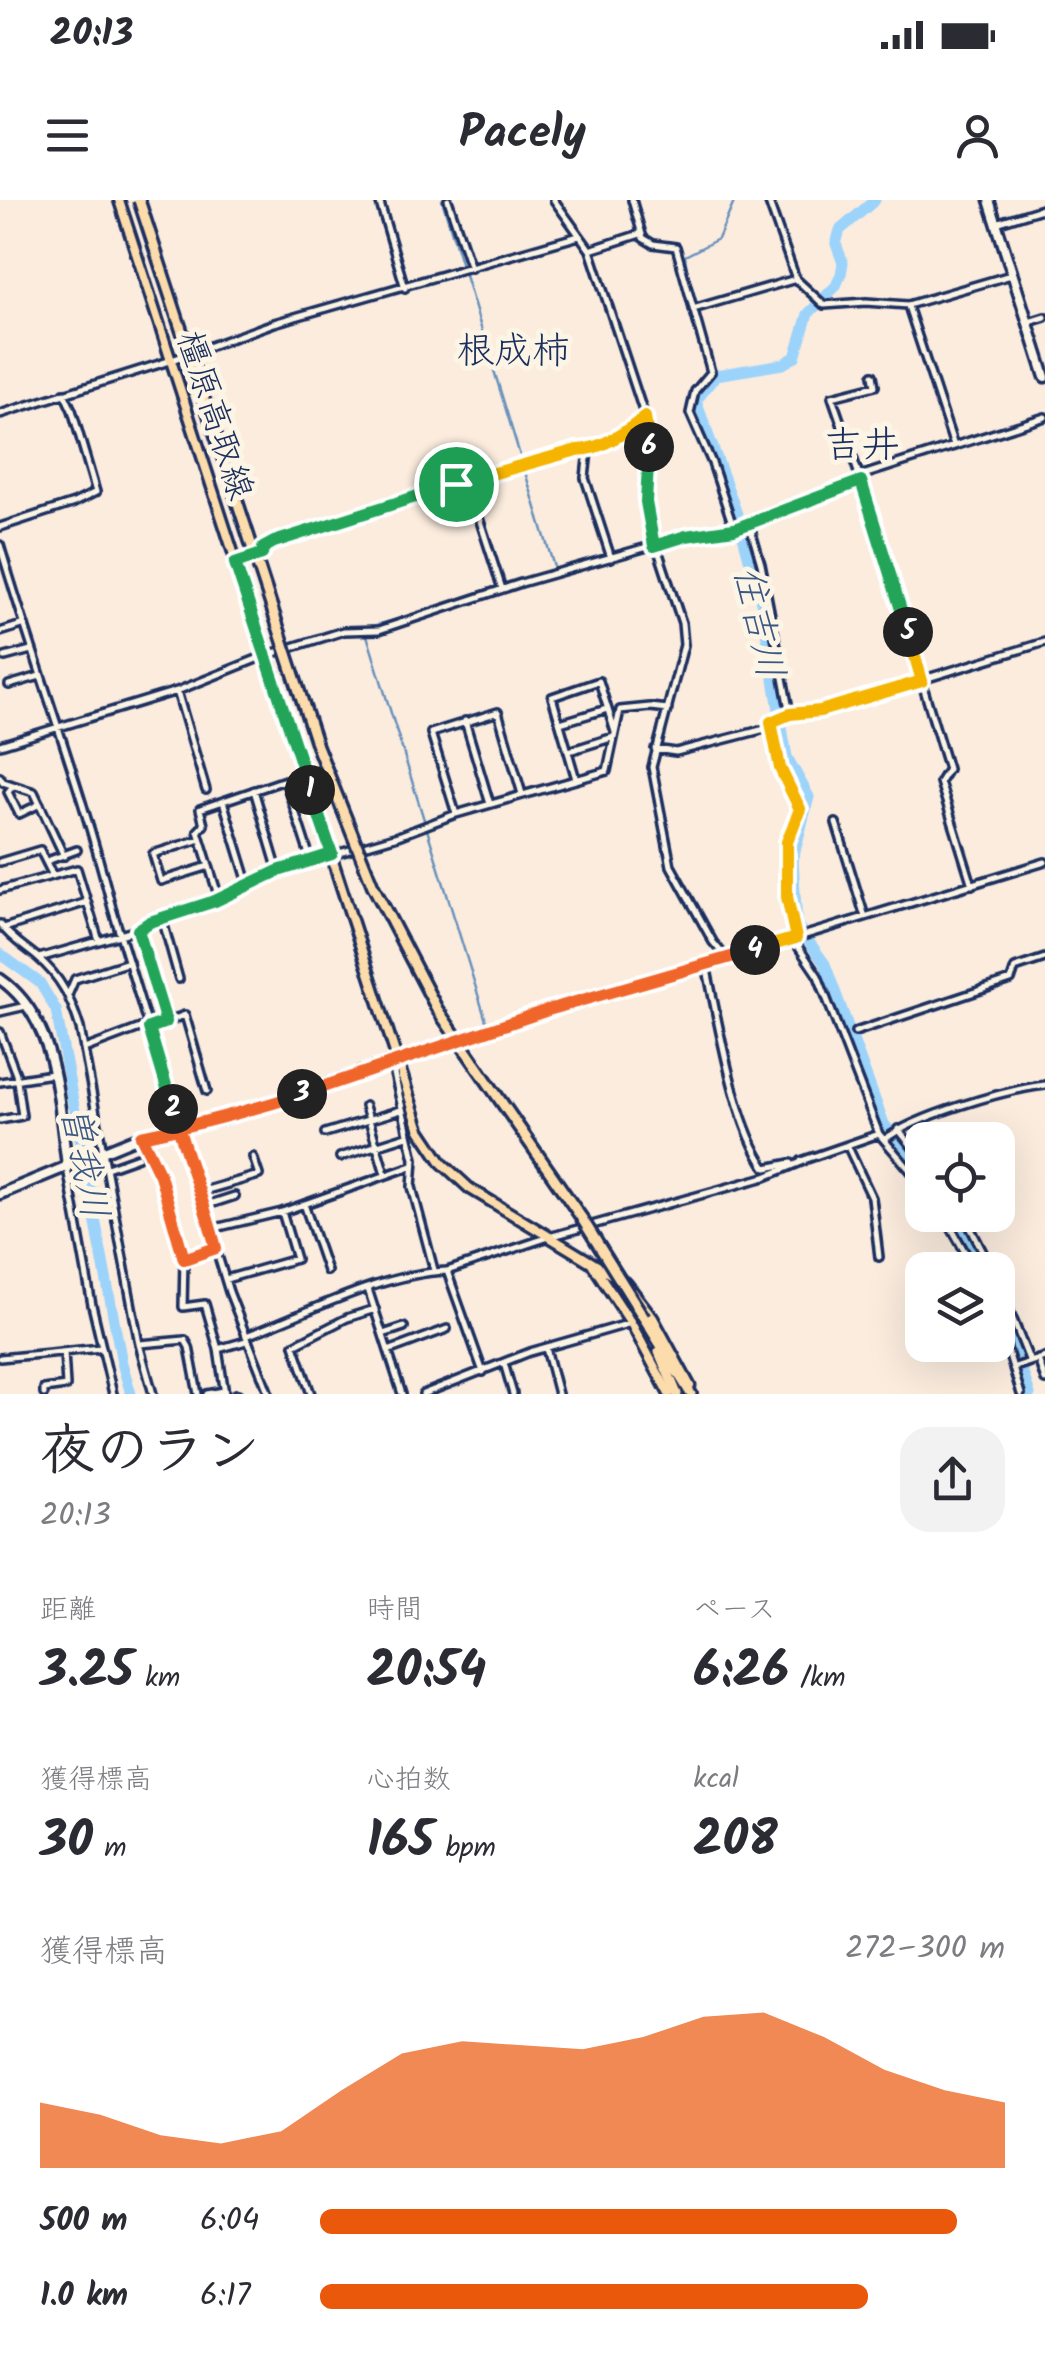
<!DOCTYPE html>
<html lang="ja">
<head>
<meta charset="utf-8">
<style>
	body { margin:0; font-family:Kalam,"Klee One",sans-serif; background:#f2f2f3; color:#2b2b33; height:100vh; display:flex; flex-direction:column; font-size:38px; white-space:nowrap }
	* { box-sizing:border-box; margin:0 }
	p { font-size:32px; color:#7c7c81 }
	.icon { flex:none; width:55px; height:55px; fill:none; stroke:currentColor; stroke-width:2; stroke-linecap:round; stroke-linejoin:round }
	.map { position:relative; height:1194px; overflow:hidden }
	.panel { display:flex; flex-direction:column; background:#fff; flex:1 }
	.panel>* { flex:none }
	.buttons { position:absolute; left:905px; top:922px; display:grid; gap:20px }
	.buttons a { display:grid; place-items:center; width:110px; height:110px; border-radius:20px; background:#fff; box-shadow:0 10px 40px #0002; font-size:50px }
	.pin { position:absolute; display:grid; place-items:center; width:85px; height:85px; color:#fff; margin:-42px; border:5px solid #fff; border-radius:50%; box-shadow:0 2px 10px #0007 }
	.km { position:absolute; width:50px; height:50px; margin:-25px; border-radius:50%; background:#222; color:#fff; font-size:28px; line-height:50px; text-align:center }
	.round { display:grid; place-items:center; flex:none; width:105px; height:105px; border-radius:30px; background:#f2f2f3 }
	.summary { display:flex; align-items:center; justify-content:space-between; height:170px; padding:0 40px }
	h1 { font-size:55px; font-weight:600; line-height:75px }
	.figures { display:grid; grid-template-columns:repeat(3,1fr); gap:15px; height:170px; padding:10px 40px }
	.figures div { display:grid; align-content:center }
	.figures b { font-size:50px; font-weight:600 }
	.figures small { font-size:28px; font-weight:400 }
	.figures p { font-size:28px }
	.chart { height:280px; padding:20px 40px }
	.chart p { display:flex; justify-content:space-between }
	.chart svg { width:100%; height:180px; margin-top:10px; fill:#ea580c; opacity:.7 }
	ul { padding:0 40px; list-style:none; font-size:32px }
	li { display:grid; grid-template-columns:160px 120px 1fr; align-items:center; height:75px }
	li i { height:25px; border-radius:12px; background:#ea580c }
	.status { display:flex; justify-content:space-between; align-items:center; height:70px; padding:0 50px; background:#fff; direction:ltr }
	.status svg { height:28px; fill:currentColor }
	header { display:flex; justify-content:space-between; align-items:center; height:130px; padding:0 40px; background:#fff; font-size:45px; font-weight:600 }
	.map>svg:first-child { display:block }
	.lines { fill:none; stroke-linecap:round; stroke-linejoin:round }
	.stream { stroke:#6891bc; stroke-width:2.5 }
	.river { stroke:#9cd3fb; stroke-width:11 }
	.street-casing { stroke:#1b2f5e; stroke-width:12 }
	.secondary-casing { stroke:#1b2f5e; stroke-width:15 }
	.primary-casing { stroke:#1b2f5e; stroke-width:15 }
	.highway-casing { stroke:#1b2f5e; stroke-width:16 }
	.street { stroke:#fcf5e5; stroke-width:5 }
	.secondary { stroke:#fcf5e5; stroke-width:8 }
	.primary { stroke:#fddcac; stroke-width:8 }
	.highway { stroke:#fddcac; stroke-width:9 }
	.highway-bridge-casing { stroke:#1b2f5e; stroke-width:16; stroke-linecap:butt }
	.highway-bridge { stroke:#fddcac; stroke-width:9 }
	.split-1-casing { stroke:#fff; stroke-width:20 }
	.split-2-casing { stroke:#fff; stroke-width:20 }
	.split-3-casing { stroke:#fff; stroke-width:20 }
	.split-4-casing { stroke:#fff; stroke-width:20 }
	.split-5-casing { stroke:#fff; stroke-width:20 }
	.split-6-casing { stroke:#fff; stroke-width:20 }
	.split-7-casing { stroke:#fff; stroke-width:20 }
	.split-1 { stroke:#22a559; stroke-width:12 }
	.split-2 { stroke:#22a559; stroke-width:12 }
	.split-3 { stroke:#f0652b; stroke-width:12 }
	.split-4 { stroke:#f0652b; stroke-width:12 }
	.split-5 { stroke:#f5b400; stroke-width:12 }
	.split-6 { stroke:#22a559; stroke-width:12 }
	.split-7 { stroke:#f5b400; stroke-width:12 }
	.labels { text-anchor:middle; stroke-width:10; stroke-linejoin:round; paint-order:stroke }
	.street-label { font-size:35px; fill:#1b2f5e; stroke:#fcf5e5 }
	.neighbourhood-label { font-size:38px; fill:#1b2f5e; stroke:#fcf5e5 }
	.water-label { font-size:38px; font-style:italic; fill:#3b5885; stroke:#fcf5e5 }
</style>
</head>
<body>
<div class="status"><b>20:13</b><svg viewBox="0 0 49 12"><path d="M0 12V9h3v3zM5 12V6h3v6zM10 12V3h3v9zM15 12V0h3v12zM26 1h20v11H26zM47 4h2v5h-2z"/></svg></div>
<header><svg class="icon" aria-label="menu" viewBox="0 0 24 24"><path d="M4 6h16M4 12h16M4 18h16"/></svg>Pacely<svg class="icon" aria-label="person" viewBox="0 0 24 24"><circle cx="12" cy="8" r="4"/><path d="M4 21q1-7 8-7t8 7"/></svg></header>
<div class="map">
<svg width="1045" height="1194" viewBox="0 0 1045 1194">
	<rect width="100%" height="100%" fill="#fbecde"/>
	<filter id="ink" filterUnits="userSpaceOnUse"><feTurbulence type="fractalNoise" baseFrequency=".01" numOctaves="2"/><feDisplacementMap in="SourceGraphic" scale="20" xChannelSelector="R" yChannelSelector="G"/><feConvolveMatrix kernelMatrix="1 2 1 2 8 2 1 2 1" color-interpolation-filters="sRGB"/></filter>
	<g filter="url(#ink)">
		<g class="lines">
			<!-- stream -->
			<path class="stream" d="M442,0L554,367L551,372C488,385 430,413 367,427L366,432L488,827L485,828
				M689,84L685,56L718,39L735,0
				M701,126L716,175
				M424,846L453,837
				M327,880L377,862
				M265,899L319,883
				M89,973L98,967"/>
			<!-- river -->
			<path class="river" d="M875,0L840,30L836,44L843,63L841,74L836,86L808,114L795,157L783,164L716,175L696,201L737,314L761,402L787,557L809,597L793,659L797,725L825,764L884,924L922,968
				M0,754L40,783L56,810L122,1163L131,1194
				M955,1015L983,1070
				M998,1099L1030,1194"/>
			<!-- street casing -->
			<g class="street-casing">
				<path id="street" d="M379,0L405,88
					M448,0L471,68
					M554,0L590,50L645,217L650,241L645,301L648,320L682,423L684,445L652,567L671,666L713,742L727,759L1045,662
					M632,0L643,38L653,44L676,47L711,172L695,191L690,213L712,263L734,329
					M768,0L796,79L824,105L866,102L908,105L1011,75
					M996,23L1045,8
					M590,50L640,34
					M908,106L954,246
					M693,109L796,79
					M1029,122L1045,117
					M873,175L875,186L832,197L861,281L948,569L940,582L972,685
					M0,214L169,161L274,123L579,36
					M588,250L585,278L611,358
					M860,276L1045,217
					M467,281L502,389
					M749,323L761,364L790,514
					M0,327L74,303L96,292L72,210L64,193
					M0,345C35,466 81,585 112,708L229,1092L269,1194
					M238,362L261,353L263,348C299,328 343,321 382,309C447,289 512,268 577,249C601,249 626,232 645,217
					M0,432L22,425
					M5,457L31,450
					M9,485L40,476
					M177,491L206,590
					M465,521L490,604
					M560,523L607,509
					M771,523L779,568L800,609L787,642L786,674L797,745L818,776L879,934L922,984
					M0,545L177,491L264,456L344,431L379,430L521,383L686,336L734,329L861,281
					M655,549L676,552L765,529L775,519L820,511L1045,442
					M569,551L614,537
					M0,577L3,582L34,592L64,656
					M576,579L552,497L599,481L615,532
					M13,586L8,592L19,614L40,604
					M254,590L278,671
					M223,601L248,683
					M456,614L431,533L498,512L522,594
					M836,623L865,717
					M200,639L153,654L161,681L209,666
					M47,661L77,650
					M0,662L40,650L53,676
					M0,690L77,669L99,741
					M219,698L198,631L204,625L200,609L285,580L311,661
					M162,718L179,779
					M0,724C11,739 24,746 37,757C61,777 71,799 80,828L139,1144L153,1194
					M4,728L87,702
					M137,730L166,822
					M39,758L137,730L150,722L215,701L278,671L398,636L456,614L607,571L620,510L650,507L668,509
					M706,765C719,823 733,921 766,968L791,963
					M69,793L75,779L129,762
					M0,812L26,806
					M149,828L185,815L207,891
					M0,832L16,874L22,916L0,920
					M855,832L1011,780L1015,768L1045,758
					M87,848L148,825
					M398,864L394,874L414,959L412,987L434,1070
					M0,882L52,874
					M365,906L385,974
					M898,929L922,959
					M325,933L401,910
					M141,936L160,975L184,1059L216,1048
					M884,940C915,916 1005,890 1045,885
					M847,945L872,998L879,1057
					M340,957L407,936
					M801,961L879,934
					M67,968L92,1105L113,1194
					M107,968L138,957
					M200,992L259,975L253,957
					M304,1004L327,1071
					M204,1006L235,996
					M944,1015L975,1070
					M964,1015L992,1070
					M211,1029L282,1012L412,966
					M184,1059L183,1107L205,1104L218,1149L246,1141
					M447,1071L483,1172
					M226,1079L296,1059L282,1012
					M998,1082L1030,1162
					M368,1089L402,1194
					M998,1119L1021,1194
					M383,1134L404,1127
					M246,1136C307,1113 383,1073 447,1071L549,1037L765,977L804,961
					M140,1144L185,1140L189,1147L198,1194
					M546,1148L558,1194
					M218,1149L225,1194
					M388,1151L447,1129
					M0,1158L101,1148
					M1038,1159L1045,1180
					M504,1163L513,1194
					M1015,1167L1045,1157
					M44,1194V1189L66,1186L64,1152
					M207,1194L224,1191
					M236,1194H238
					M311,1194L294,1145L347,1118L375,1109
					M423,1194L530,1152L631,1123"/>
			</g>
			<!-- secondary casing -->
			<g class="secondary-casing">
				<path id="secondary" d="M989,0L1045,177
					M0,779C58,819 58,902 67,965
					M0,994L141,936L222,919L549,810L727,759"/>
			</g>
			<!-- primary casing -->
			<g class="primary-casing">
				<path id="primary" d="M119,0L420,930L442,963L469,988L627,1084L653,1118L690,1186
					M593,1065L631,1123L669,1194"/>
			</g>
			<!-- highway casing -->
			<g class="highway-casing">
				<path id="highway" d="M644,1118L691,1194
					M659,1152L677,1194"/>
			</g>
			<!-- street -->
			<use href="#street" class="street"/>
			<!-- secondary -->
			<use href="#secondary" class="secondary"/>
			<!-- primary -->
			<use href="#primary" class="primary"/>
			<!-- highway -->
			<use href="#highway" class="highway"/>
			<!-- highway-bridge casing -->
			<g class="highway-bridge-casing">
				<path id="highway-bridge" d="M139,0L317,546L373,686L437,809L581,1017L644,1118"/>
			</g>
			<!-- highway-bridge -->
			<use href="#highway-bridge" class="highway-bridge"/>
		</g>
	</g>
	<g class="lines" filter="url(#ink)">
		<!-- split-1 casing -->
		<g class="split-1-casing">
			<path id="split-1" d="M310,590L235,363L262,354L263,348L274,342L456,284"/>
		</g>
		<!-- split-2 casing -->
		<g class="split-2-casing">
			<path id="split-2" d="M173,909L149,828L166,822L138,730L150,722L215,701L278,671L332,654L310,590"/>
		</g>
		<!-- split-3 casing -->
		<g class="split-3-casing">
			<path id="split-3" d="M173,909C186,956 204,1001 216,1048L184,1059L160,975L141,936C196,925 249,911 302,894"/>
		</g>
		<!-- split-4 casing -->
		<g class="split-4-casing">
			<path id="split-4" d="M302,894L548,810L755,750"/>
		</g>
		<!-- split-5 casing -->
		<g class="split-5-casing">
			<path id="split-5" d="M755,750L796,738L787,697V642L800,609L780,568L771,522L790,514L820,511L922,481L908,432"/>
		</g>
		<!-- split-6 casing -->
		<g class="split-6-casing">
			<path id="split-6" d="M649,247L646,302L654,346L686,336L734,329L861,281L908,432"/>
		</g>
		<!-- split-7 casing -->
		<g class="split-7-casing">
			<path id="split-7" d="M456,284L577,250C601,250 626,232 645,217L649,247"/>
		</g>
		<!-- split-1 -->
		<use href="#split-1" class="split-1"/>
		<!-- split-2 -->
		<use href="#split-2" class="split-2"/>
		<!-- split-3 -->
		<use href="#split-3" class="split-3"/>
		<!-- split-4 -->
		<use href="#split-4" class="split-4"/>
		<!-- split-5 -->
		<use href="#split-5" class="split-5"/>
		<!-- split-6 -->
		<use href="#split-6" class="split-6"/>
		<!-- split-7 -->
		<use href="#split-7" class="split-7"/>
	</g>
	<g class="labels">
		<!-- street labels -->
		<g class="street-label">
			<text transform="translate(216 215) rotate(72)" y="12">橿原高取線</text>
		</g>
		<!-- neighbourhood labels -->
		<g class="neighbourhood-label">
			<text x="513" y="163">根成柿</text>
			<text x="862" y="257">吉井</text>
		</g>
		<!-- water labels -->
		<g class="water-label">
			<text transform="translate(760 422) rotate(77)" y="13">住吉川</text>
			<text transform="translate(86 962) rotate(79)" y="13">曽我川</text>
		</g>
	</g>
</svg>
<div class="buttons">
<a><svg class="icon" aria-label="locate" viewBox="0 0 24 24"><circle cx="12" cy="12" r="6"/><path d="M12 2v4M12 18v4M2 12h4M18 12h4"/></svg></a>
<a><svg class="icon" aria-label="layers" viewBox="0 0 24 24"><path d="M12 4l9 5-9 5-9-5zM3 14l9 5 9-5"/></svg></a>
</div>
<div class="pin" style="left:456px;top:284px;background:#1e9e55"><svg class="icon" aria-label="arrive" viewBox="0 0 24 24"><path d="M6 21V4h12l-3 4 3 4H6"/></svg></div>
<b class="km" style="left:310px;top:590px">1</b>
<b class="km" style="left:173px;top:909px">2</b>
<b class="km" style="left:302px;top:894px">3</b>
<b class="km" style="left:755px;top:750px">4</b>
<b class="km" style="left:908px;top:432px">5</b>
<b class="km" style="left:649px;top:247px">6</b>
</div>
<section class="panel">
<div class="summary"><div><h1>夜のラン</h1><p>20:13</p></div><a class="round"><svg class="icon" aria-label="share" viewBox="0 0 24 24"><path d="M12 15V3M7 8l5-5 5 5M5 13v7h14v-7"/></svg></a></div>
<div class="figures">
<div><p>距離</p><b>3.25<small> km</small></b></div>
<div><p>時間</p><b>20:54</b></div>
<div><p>ペース</p><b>6:26<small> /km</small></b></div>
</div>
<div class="figures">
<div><p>獲得標高</p><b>30<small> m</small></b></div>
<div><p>心拍数</p><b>165<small> bpm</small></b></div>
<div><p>kcal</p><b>208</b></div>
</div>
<div class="chart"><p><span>獲得標高</span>272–300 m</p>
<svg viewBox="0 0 160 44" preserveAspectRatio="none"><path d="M0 44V28L10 31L20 36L30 38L40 35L50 25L60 16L70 13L80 14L90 15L100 12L110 7L120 6L130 12L140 20L150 25L160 28V44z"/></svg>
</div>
<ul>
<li><b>500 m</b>6:04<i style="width:93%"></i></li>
<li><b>1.0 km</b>6:17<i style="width:80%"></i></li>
</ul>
</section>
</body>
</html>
